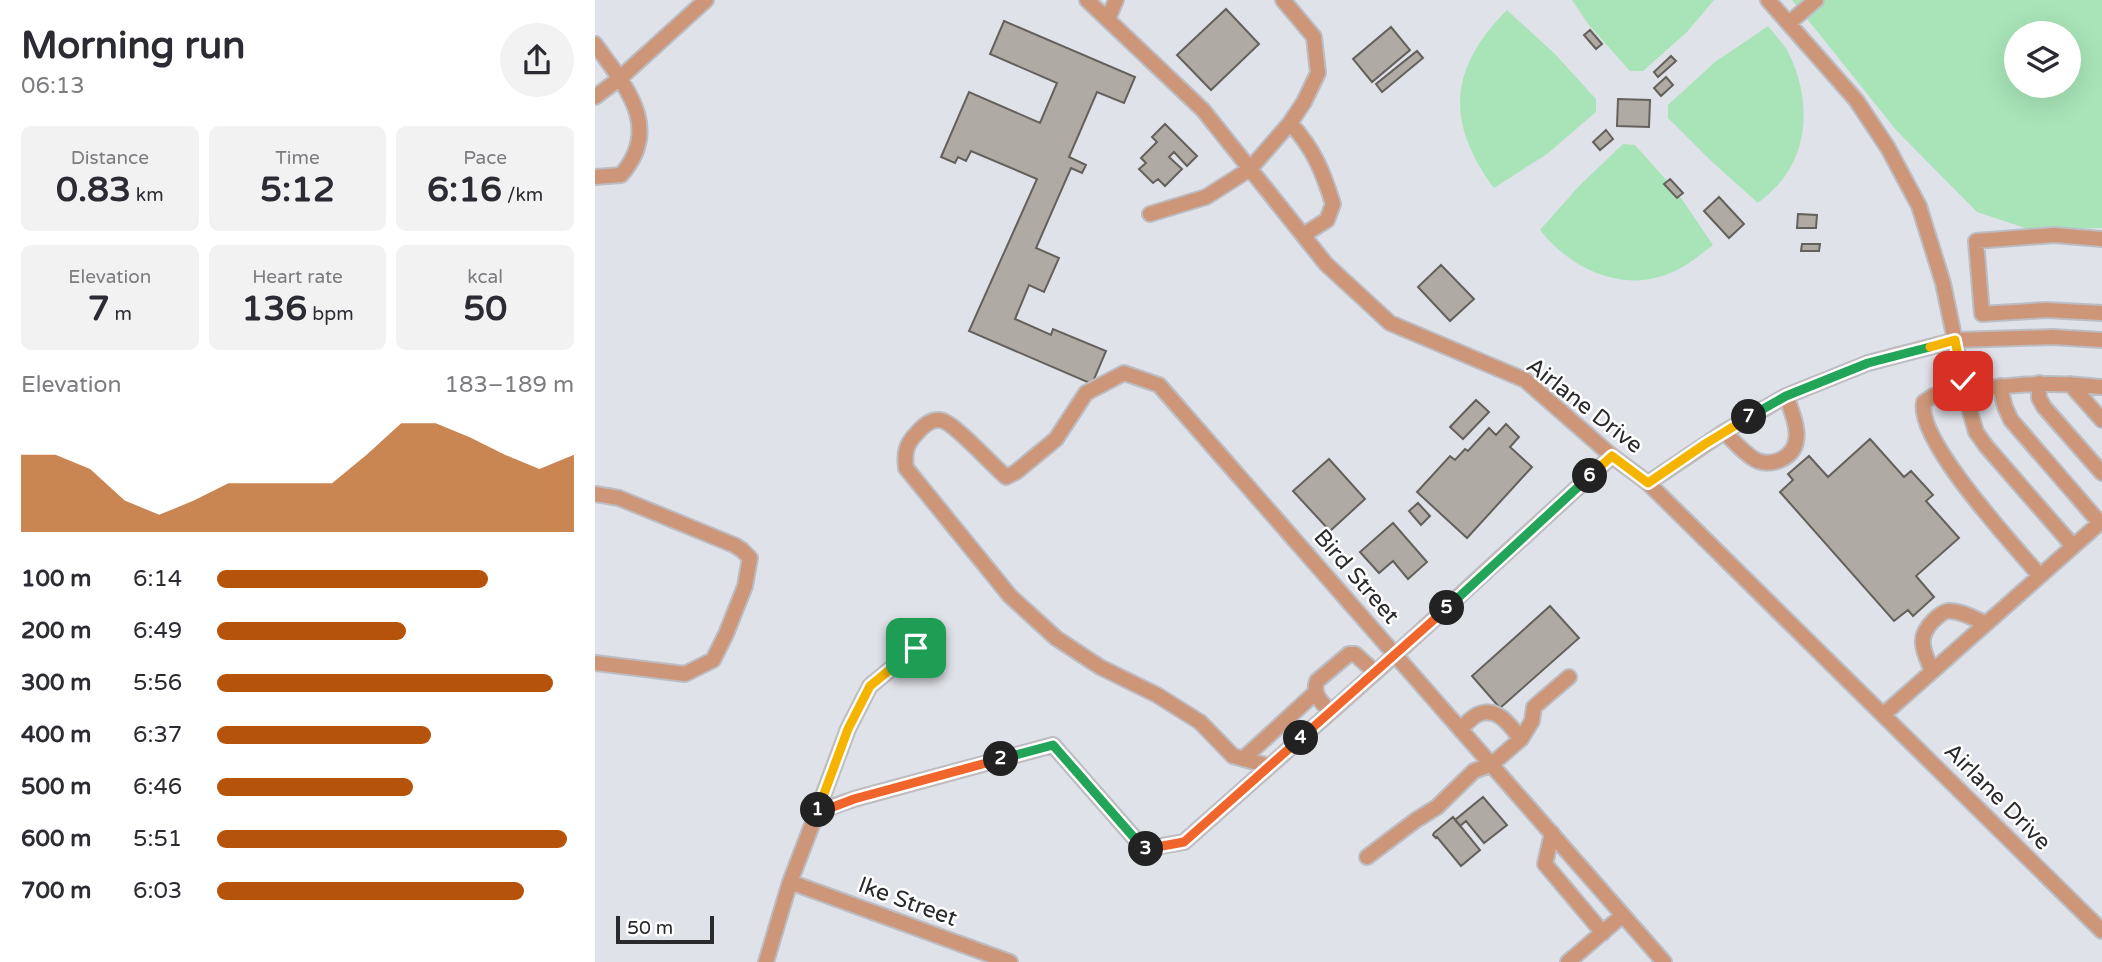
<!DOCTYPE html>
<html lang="en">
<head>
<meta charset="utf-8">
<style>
	body { margin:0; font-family:"Varela Round",sans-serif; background:#f2f2f3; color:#2b2b33; height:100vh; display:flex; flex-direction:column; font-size:26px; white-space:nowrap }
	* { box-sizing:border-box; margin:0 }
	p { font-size:23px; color:#7c7c81 }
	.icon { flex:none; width:38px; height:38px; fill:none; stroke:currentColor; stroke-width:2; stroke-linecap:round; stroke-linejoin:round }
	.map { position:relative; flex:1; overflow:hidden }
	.details { display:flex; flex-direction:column; background:#fff; width:595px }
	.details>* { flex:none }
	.buttons { position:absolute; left:1409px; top:21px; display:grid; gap:14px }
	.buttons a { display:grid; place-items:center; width:77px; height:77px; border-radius:50%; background:#fff; box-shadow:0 7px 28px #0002; font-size:35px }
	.scale { position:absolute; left:21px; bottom:18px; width:98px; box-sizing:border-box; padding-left:7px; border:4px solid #2a2a2d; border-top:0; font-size:19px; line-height:24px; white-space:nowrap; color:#2a2a2d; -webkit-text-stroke:5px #fff; paint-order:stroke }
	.pin { position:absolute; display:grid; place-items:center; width:60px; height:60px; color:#fff; margin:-30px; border-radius:14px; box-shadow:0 4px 10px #0006 }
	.km { position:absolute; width:35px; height:35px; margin:-18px; border-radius:50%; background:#222; color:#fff; font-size:19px; line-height:35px; text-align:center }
	.round { display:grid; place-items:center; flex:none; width:74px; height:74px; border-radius:37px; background:#f2f2f3 }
	.headline { display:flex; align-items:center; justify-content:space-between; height:119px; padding:0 21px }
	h1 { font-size:38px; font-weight:700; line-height:52px }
	.stats { display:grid; grid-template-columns:repeat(3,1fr); gap:10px; height:119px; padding:7px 21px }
	.stats div { display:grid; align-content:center; border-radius:10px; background:#f2f2f3; text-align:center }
	.stats b { font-size:35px; font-weight:700 }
	.stats small { font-size:19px; font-weight:400 }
	.stats p { font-size:19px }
	.chart { height:196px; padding:14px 21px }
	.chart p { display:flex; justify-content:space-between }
	.chart svg { width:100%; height:126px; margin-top:7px; fill:#b45309; opacity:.7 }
	ul { padding:0 21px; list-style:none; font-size:23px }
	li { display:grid; grid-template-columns:112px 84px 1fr; align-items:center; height:52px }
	li i { height:18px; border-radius:9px; background:#b45309 }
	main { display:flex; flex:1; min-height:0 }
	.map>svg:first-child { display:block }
	.green { fill:#a8e4b8; fill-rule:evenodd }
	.building { fill:#afaaa4; stroke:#64605b; stroke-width:2 }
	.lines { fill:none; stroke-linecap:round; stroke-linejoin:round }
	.minor-casing { stroke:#bcbdc3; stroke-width:18 }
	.minor { stroke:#cd9679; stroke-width:14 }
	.split-1-casing { stroke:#fff; stroke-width:14 }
	.split-2-casing { stroke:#fff; stroke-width:14 }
	.split-3-casing { stroke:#fff; stroke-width:14 }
	.split-4-casing { stroke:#fff; stroke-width:14 }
	.split-5-casing { stroke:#fff; stroke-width:14 }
	.split-6-casing { stroke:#fff; stroke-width:14 }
	.split-7-casing { stroke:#fff; stroke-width:14 }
	.split-8-casing { stroke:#fff; stroke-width:14 }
	.split-9-casing { stroke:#fff; stroke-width:14 }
	.split-1 { stroke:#f5b400; stroke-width:9 }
	.split-2 { stroke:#f0652b; stroke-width:9 }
	.split-3 { stroke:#22a559; stroke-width:9 }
	.split-4 { stroke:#f0652b; stroke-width:9 }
	.split-5 { stroke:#f0652b; stroke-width:9 }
	.split-6 { stroke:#22a559; stroke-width:9 }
	.split-7 { stroke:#f5b400; stroke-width:9 }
	.split-8 { stroke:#22a559; stroke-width:9 }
	.split-9 { stroke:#f5b400; stroke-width:9 }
	.labels { text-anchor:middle; stroke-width:5; stroke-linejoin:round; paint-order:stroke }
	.street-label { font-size:23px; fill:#2a2a2d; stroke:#fff }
</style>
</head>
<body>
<main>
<section class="details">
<div class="headline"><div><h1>Morning run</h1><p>06:13</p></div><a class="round"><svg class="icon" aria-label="share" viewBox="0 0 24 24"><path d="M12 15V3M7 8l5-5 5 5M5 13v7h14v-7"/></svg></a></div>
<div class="stats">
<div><p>Distance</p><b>0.83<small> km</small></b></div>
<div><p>Time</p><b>5:12</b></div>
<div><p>Pace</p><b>6:16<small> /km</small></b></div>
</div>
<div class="stats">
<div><p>Elevation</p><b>7<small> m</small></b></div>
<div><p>Heart rate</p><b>136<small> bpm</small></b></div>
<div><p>kcal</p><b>50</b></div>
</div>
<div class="chart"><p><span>Elevation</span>183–189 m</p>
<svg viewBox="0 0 160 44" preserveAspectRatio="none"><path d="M0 44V17L10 17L20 22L30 33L40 38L50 33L60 27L70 27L80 27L90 27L100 17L110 6L120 6L130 11L140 17L150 22L160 17V44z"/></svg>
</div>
<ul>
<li><b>100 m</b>6:14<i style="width:76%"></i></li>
<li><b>200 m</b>6:49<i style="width:53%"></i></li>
<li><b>300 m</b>5:56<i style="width:94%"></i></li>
<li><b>400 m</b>6:37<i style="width:60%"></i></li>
<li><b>500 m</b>6:46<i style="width:55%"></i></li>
<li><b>600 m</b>5:51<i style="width:98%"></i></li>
<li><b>700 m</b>6:03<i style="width:86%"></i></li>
</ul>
</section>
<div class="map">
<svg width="1507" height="962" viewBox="0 0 1507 962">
	<rect width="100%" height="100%" fill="#e0e2e9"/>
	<!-- green -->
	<path class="green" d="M977,0H1119L1092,32L1048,71H1035L993,24Z
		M1197,0H1507V228L1436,230L1382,212L1302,131ZM1421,33H1474V86H1421Z
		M912,10L960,54L1001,99V112L952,154L899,188C850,122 854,68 912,10Z
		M1173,26C1180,35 1190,45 1195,56C1213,94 1215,141 1190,176C1183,186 1173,195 1163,203L1115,160L1073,118V105L1120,62Z
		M1028,144L1040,145L1082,192L1118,245C1109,252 1100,259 1091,265C1038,298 980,274 945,230L984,186Z"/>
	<!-- building -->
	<path class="building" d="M631,9L664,44L616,90L582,55Z
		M409,21L540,77L529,103L502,92L474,157L491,165L487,173L476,168L441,248L464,258L449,292L434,285L420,319L456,335L458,329L511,351L497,384L374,331L442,179L376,151L371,161L363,157L360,163L346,157L374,92L445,123L462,83L395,54Z
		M796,27L815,50L777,82L758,59Z
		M995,30L1007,44L1001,49L989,35Z
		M822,51L828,58L787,92L781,84Z
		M1076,56L1081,61L1063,77L1059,72Z
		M1071,77L1078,85L1066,96L1059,88Z
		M1023,99L1055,100L1054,127L1022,126Z
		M570,124L602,156L592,166L579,152L574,157L587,169L570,186L563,179L558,183L544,169L551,163L546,158L562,142L557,137Z
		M1011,130L1018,139L1005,150L998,142Z
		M1075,179L1088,193L1082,198L1069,184Z
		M1124,197L1149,224L1134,238L1109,211Z
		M1203,214L1222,215L1221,228H1202Z
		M1207,244H1225L1224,251H1206Z
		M846,265L879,299L855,321L823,287Z
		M881,400L894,412L868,439L855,427Z
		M911,424L924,437L915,447L937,467L872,538L822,492L855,456L860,460L870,449L873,451L894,428L901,435Z
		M1275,439L1309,477L1316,471L1338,495L1331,501L1364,538L1321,576L1339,597L1318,616L1313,610L1299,621L1185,492L1198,480L1193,474L1214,456L1233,477Z
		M734,459L770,499L735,531L698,491Z
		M823,503L835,516L826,525L814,511Z
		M798,523L832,562L813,579L798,561L784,573L765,552Z
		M955,606L984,638L905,708L877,676Z
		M888,797L912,825L889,843L871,821L865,826L860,820Z
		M858,817L885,850L866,866L842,837L841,838L838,835L839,833Z"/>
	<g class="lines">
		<!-- minor casing -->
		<g class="minor-casing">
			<path id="minor" d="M492,0L608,110L731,264L795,323L930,380L1017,456L1053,483L1507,931
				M1173,0L1261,100L1293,148L1324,206L1348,283L1374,408L1381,432L1391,446L1478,546
				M513,19L521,0
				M1194,23L1221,0
				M0,44C30,86 68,127 26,175L0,177
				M0,97L24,79L111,0
				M695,123C719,149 728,172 738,204L732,220L708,235
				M555,214L611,197L655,169L695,123L709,102L723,73L719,37L688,0
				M1507,239L1459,235L1381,241L1387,314L1451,310L1507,313
				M1444,383V398L1449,407L1507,473
				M1475,384L1507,420
				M1405,386L1410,407L1416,420L1505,523
				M1129,432C1139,441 1151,456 1163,461C1171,464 1178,463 1185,460C1213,448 1199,417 1191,396
				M1053,483L1129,432L1191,396L1273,363L1361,340L1458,337L1507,340
				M0,494L24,498L139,545L147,550L155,558L150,586L131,634L118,660L90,674L0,663
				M1444,575C1419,545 1320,439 1329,402L1338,396C1398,386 1447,380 1507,387
				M1337,671C1329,651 1320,638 1339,620C1342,617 1348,612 1353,611C1365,610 1380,619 1390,623
				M735,712C727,702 717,695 722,681L754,654H760L780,672
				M1288,715L1507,521
				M866,728C871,724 878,716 884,714C903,706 916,727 926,739
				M648,759L721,692
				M674,766L638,756L605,722L562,695L505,667L461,638L415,596L311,468C309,453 311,444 322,433C327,427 336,419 345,420C358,421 398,466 411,477L421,472L461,439L491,393L529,373L564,385L1069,962
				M222,812L253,729L275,686L321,648
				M957,833L950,864L1008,933
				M772,857L821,820L842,807L879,771L897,764L926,739L937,721L939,707L974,677
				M195,882L415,962
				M171,962L195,882L222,812L259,799L458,745L549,849L589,842L801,654L1017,456
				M973,962L1028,915"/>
		</g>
		<!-- minor -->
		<use href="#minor" class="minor"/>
	</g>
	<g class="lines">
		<!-- split-1 casing -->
		<g class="split-1-casing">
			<path id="split-1" d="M223,810L253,729L275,686L321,648"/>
		</g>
		<!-- split-2 casing -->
		<g class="split-2-casing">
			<path id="split-2" d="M223,810L222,813L259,799L406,759"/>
		</g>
		<!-- split-3 casing -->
		<g class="split-3-casing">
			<path id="split-3" d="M406,759L458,745L549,849H551"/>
		</g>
		<!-- split-4 casing -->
		<g class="split-4-casing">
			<path id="split-4" d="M551,849L589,842L706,738"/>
		</g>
		<!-- split-5 casing -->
		<g class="split-5-casing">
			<path id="split-5" d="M706,738L852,608"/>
		</g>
		<!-- split-6 casing -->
		<g class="split-6-casing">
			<path id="split-6" d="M852,608L995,476"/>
		</g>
		<!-- split-7 casing -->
		<g class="split-7-casing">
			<path id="split-7" d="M995,476L1017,456L1053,483L1110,444L1154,417"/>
		</g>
		<!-- split-8 casing -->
		<g class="split-8-casing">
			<path id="split-8" d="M1154,417L1191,396L1273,363L1335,347"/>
		</g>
		<!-- split-9 casing -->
		<g class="split-9-casing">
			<path id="split-9" d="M1335,347L1360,340L1368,381"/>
		</g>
		<!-- split-1 -->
		<use href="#split-1" class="split-1"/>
		<!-- split-2 -->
		<use href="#split-2" class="split-2"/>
		<!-- split-3 -->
		<use href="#split-3" class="split-3"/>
		<!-- split-4 -->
		<use href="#split-4" class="split-4"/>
		<!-- split-5 -->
		<use href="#split-5" class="split-5"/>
		<!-- split-6 -->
		<use href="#split-6" class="split-6"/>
		<!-- split-7 -->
		<use href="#split-7" class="split-7"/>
		<!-- split-8 -->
		<use href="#split-8" class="split-8"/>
		<!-- split-9 -->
		<use href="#split-9" class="split-9"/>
	</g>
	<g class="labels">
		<!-- street labels -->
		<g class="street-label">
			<text transform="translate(990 405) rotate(38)" y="8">Airlane Drive</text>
			<text transform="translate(762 576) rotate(49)" y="8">Bird Street</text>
			<text transform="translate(1403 796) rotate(45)" y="8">Airlane Drive</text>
			<text transform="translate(313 901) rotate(20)" y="8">Ike Street</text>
		</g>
	</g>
</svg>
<div class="buttons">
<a><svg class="icon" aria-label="layers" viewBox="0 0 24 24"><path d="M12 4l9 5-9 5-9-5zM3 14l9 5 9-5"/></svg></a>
</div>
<div class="scale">50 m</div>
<div class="pin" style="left:321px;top:648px;background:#1e9e55"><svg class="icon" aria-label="arrive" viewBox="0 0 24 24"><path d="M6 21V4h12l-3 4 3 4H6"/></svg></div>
<div class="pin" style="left:1368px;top:381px;background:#d93025"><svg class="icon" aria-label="check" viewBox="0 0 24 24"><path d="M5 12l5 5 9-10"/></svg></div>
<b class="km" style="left:223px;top:810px">1</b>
<b class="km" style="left:406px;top:759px">2</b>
<b class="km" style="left:551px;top:849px">3</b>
<b class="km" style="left:706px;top:738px">4</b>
<b class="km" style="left:852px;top:608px">5</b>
<b class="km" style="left:995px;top:476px">6</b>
<b class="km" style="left:1154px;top:417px">7</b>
</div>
</main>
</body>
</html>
